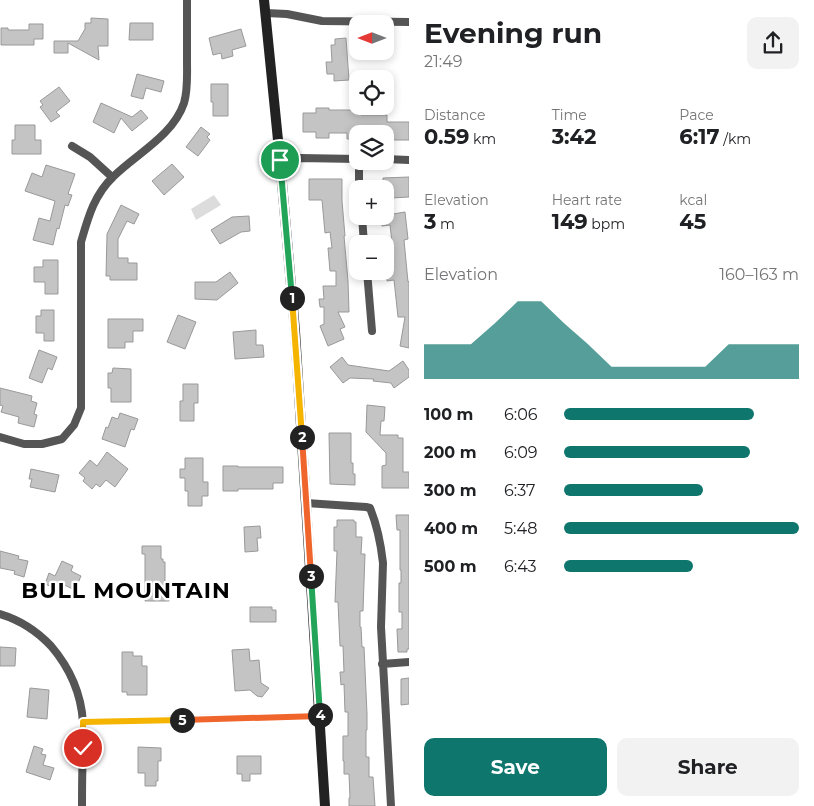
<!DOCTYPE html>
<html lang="en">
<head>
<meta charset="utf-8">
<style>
	body { margin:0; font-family:Montserrat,sans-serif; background:#f2f2f2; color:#202124; height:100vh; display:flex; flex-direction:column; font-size:19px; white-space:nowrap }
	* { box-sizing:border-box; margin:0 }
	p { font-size:16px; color:#757577 }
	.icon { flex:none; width:28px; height:28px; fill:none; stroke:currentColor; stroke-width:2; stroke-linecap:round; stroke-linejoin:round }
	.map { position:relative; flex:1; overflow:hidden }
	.side { display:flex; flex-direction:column; background:#fff; width:405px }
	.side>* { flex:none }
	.needle { width:32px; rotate:270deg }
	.tools { position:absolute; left:349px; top:15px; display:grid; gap:10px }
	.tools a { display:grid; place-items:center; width:45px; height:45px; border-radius:10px; background:#fff; box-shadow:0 2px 8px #0003; font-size:25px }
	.pin { position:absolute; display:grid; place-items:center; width:42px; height:42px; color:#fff; margin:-21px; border:2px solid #fff; border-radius:50%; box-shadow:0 1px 5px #0007 }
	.km { position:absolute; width:25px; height:25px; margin:-12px; border-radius:50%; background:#222; color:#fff; font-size:14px; line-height:25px; text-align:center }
	.round { display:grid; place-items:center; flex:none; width:52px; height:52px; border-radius:10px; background:#f2f2f2 }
	.overview { display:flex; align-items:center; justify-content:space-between; height:85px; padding:0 15px }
	h1 { font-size:28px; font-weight:700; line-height:38px }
	.metrics { display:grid; grid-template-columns:repeat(3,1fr); gap:8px; height:85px; padding:5px 15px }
	.metrics div { display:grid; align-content:center }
	.metrics b { font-size:21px; font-weight:700 }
	.metrics small { font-size:14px; font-weight:400 }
	.metrics p { font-size:14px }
	.chart { height:140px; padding:10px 15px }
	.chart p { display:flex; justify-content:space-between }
	.chart svg { width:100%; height:90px; margin-top:5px; fill:#0f766e; opacity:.7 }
	.primary-button { display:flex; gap:10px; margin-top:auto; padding:10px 15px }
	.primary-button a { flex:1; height:58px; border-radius:10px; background:#0f766e; color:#fff; font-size:20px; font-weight:700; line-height:58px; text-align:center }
	.primary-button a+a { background:#f2f2f2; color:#202124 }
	ul { padding:0 15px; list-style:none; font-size:16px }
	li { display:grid; grid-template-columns:80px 60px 1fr; align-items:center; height:38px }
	li i { height:12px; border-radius:6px; background:#0f766e }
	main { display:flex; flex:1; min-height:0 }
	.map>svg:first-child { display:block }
	.green { fill:#dcdcdc }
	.building { fill:#c4c4c4; stroke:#999 }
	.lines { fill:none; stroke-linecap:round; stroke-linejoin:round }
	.street { stroke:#555; stroke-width:8 }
	.secondary { stroke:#222; stroke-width:10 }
	.split-1-casing { stroke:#fff; stroke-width:10 }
	.split-2-casing { stroke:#fff; stroke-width:10 }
	.split-3-casing { stroke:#fff; stroke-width:10 }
	.split-4-casing { stroke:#fff; stroke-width:10 }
	.split-5-casing { stroke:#fff; stroke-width:10 }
	.split-6-casing { stroke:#fff; stroke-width:10 }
	.split-1 { stroke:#22a559; stroke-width:6 }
	.split-2 { stroke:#f5b400; stroke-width:6 }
	.split-3 { stroke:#f0652b; stroke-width:6 }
	.split-4 { stroke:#22a559; stroke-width:6 }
	.split-5 { stroke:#f0652b; stroke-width:6 }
	.split-6 { stroke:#f5b400; stroke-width:6 }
	.labels { text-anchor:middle; stroke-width:4.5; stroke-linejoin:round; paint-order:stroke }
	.district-label { font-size:22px; font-weight:bold; letter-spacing:1px; fill:#000; stroke:#fff }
</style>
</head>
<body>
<main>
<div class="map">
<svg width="409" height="806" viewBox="0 0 409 806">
	<rect width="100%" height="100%" fill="#fff"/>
	<!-- green -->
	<path class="green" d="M214,195L221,205L196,220L191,209Z"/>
	<!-- building -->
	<path class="building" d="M91,18L108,19V46H98L99,60L68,43V53H54V41H78L85,29V23H91Z
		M130,23H153V40H129Z
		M29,24H43V39H34V45H1V28H8V30H29Z
		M241,29L246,46L232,50L233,56L222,59L221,53L213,55L209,38Z
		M346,38L349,80L334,81V74H327L326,62H332L331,45H335V39Z
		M137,74L164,81L161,92L146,88L143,99L131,96Z
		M211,84H228V116H213V102H211Z
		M59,87L70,101L56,112L60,116L51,122L40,107L43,105L40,101Z
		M101,103L132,117L141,110L148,118L132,131L121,118L114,133L93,122Z
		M316,108H329V110H361V115H387V122H409V140H385V134H358V139H347V133H329V138H316V132H303V113H316Z
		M15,125H35V140H41V154H12V140H15Z
		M201,127L210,134L207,137L210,140L198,156L186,147Z
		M172,164L184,177L164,195L152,181Z
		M46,165L75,174L68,194L72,195L68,206L65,205L59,229L57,228L53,245L33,240L39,218L50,221L55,201L25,191L32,173L42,177Z
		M409,177V197L391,198L393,214L405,212L408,239L404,240L408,282L409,281V348L400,346L405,317H398L394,280L387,281L386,266H389L388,252L393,251L390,225L382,226L381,216H385V189H383V178Z
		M309,179H342V201L345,236H344L348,281L349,312H338L345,327L340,329L344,339L328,346L320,326L324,324V307H320L319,299H324L323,286H336V271H330L328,248H332L330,232L325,233L322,200H309Z
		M121,205L139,214L134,224L127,221L118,239V258H128V263H137V280H110V276H106L107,234Z
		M249,216L250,231L241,232L220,244L211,230L232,217Z
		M43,260H58V294H45V282H34V267H43Z
		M230,272L238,283L217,300L195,299V282H216Z
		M41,310H54V341H44V333H36V316H41Z
		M178,315L196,322L185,349L167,342Z
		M108,319H143V331H133V342H125V348H108Z
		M256,330V345H263L264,357L235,359L233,332Z
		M39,350L57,357L52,370L48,368L42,383L29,378Z
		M342,357L348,365L389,371L403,361L409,370V377L394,388L391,383L373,381L374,379L350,378L343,383L330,367Z
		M113,368L131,369V402H111V388H108V373H112Z
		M183,384H198V403H194V421H180V401H183Z
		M0,388L32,396L31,401L37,403L34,414L37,415L34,427L18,423L19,417L1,412L3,406L0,405Z
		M367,405L385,407L384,421H381L380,435H398V438H403V472H409V488H382V466L386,465V453L366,432Z
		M120,413L138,419L134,430L131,429L125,447L102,439L106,427L108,428L112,417L118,419Z
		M329,433H351V463H353V474H355V485L330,484Z
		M107,452L128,469L115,487L106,480L100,487L96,484L92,489L83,481L85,478L79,473L90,460L97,466Z
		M185,458H203V482H208V496H202V506H188V491H185V478H180V469H185Z
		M223,466H238V467H283V483H273V489H238V491H223Z
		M31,469L59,475L55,492L30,487L32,479H29Z
		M396,515H409V649H407V652H398L397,629H402V612H399V583H401V570H400V530H397Z
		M337,520H354V522H356V537H362L361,554H365L363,611H360V627H361L362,647H364L367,714V730H366V757H369V777H373L375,806H349V798H350L349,774H344V761H343V736H348V712H345L344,684L341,685L340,672H344L343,646H340L338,602H335L337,551H334V527H337Z
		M260,526L261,538H257L258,551L245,552L244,527Z
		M142,546H161V559H163V562H165V587H169V601H145V554H142Z
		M0,551L19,556L18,559L28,561L24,577L14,574L15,571L0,568Z
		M62,561L73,566L71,571L81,576L75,590L62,584L59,590L45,584L49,573L55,576Z
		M250,607H272V610H276V622H250Z
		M0,647L16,648L15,666H0Z
		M249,649L250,661L259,660L261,683L269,688L262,697L257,696L250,690L235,691L232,650Z
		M122,652H133V656H142V666H147V695H127V692H122Z
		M409,678V704L401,705V679Z
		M30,688L49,690L47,719L27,717Z
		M34,746L43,749L41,754L46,755L43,765L54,768L50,780L26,772Z
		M138,747L161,748V761H158V781H156V786H145V773H138Z
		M237,756H261V774H250V781H242V774H237Z"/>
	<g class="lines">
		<!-- street -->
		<path class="street" d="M266,13L287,14L322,21L409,22
			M72,146L90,157L112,177
			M385,159L409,160
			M280,160L300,158L358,159
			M359,161V189
			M362,216L364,244
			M367,271L372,331
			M0,437L24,444H42L62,439L74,425L81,408V242C88,218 94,195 113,177C136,154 173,136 184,103C188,90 187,75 187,61C187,41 187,20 187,0
			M306,503L366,507L370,508C377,525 381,545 383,563L381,627L391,806
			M0,614C20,620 37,631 51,646C69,667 81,693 83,722C84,732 83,742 83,752C82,770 82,788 82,806
			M382,664L409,662
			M83,722L320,716"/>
		<!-- secondary -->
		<path class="secondary" d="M264,0L280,160L295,331L325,806"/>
	</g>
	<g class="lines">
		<!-- split-1 casing -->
		<g class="split-1-casing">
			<path id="split-1" d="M280,160L292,298"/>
		</g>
		<!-- split-2 casing -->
		<g class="split-2-casing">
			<path id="split-2" d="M292,298L302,437"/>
		</g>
		<!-- split-3 casing -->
		<g class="split-3-casing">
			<path id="split-3" d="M302,437L311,576"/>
		</g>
		<!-- split-4 casing -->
		<g class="split-4-casing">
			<path id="split-4" d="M311,576L320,715"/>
		</g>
		<!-- split-5 casing -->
		<g class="split-5-casing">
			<path id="split-5" d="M182,720L320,716V715"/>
		</g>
		<!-- split-6 casing -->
		<g class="split-6-casing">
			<path id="split-6" d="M83,748V722L182,720"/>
		</g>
		<!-- split-1 -->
		<use href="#split-1" class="split-1"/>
		<!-- split-2 -->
		<use href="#split-2" class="split-2"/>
		<!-- split-3 -->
		<use href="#split-3" class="split-3"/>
		<!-- split-4 -->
		<use href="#split-4" class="split-4"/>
		<!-- split-5 -->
		<use href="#split-5" class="split-5"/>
		<!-- split-6 -->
		<use href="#split-6" class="split-6"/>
	</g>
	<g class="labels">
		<!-- district labels -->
		<g class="district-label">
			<text x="126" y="598">BULL MOUNTAIN</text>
		</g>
	</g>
</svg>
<div class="tools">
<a><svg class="needle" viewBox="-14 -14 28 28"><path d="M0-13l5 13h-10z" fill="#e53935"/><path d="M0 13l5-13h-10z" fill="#757577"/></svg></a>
<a><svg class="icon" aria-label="locate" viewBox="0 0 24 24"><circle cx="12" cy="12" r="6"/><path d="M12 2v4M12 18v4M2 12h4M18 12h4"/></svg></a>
<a><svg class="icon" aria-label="layers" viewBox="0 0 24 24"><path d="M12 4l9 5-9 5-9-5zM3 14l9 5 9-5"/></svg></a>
<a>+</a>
<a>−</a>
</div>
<div class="pin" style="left:280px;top:160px;background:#1e9e55"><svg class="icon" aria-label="arrive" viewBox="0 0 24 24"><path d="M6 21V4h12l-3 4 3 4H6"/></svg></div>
<div class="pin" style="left:83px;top:748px;background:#d93025"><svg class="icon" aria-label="check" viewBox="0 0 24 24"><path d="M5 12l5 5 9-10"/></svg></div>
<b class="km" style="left:292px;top:298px">1</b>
<b class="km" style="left:302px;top:437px">2</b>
<b class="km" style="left:311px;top:576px">3</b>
<b class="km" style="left:320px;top:715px">4</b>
<b class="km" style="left:182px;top:720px">5</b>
</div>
<section class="side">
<div class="overview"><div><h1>Evening run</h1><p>21:49</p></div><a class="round"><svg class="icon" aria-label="share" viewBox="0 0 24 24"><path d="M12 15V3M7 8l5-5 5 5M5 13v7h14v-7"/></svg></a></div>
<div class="metrics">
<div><p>Distance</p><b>0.59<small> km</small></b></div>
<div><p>Time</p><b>3:42</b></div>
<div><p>Pace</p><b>6:17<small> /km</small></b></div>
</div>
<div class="metrics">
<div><p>Elevation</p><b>3<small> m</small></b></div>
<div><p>Heart rate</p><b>149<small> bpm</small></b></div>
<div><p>kcal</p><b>45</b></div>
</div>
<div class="chart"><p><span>Elevation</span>160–163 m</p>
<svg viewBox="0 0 160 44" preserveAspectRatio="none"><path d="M0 44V27L10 27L20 27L30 17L40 6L50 6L60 17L70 27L80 38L90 38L100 38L110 38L120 38L130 27L140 27L150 27L160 27V44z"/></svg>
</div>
<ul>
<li><b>100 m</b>6:06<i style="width:81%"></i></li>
<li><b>200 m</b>6:09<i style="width:79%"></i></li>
<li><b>300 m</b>6:37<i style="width:59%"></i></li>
<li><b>400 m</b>5:48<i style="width:100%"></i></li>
<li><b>500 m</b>6:43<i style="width:55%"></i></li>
</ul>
<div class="primary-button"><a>Save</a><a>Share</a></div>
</section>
</main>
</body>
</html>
